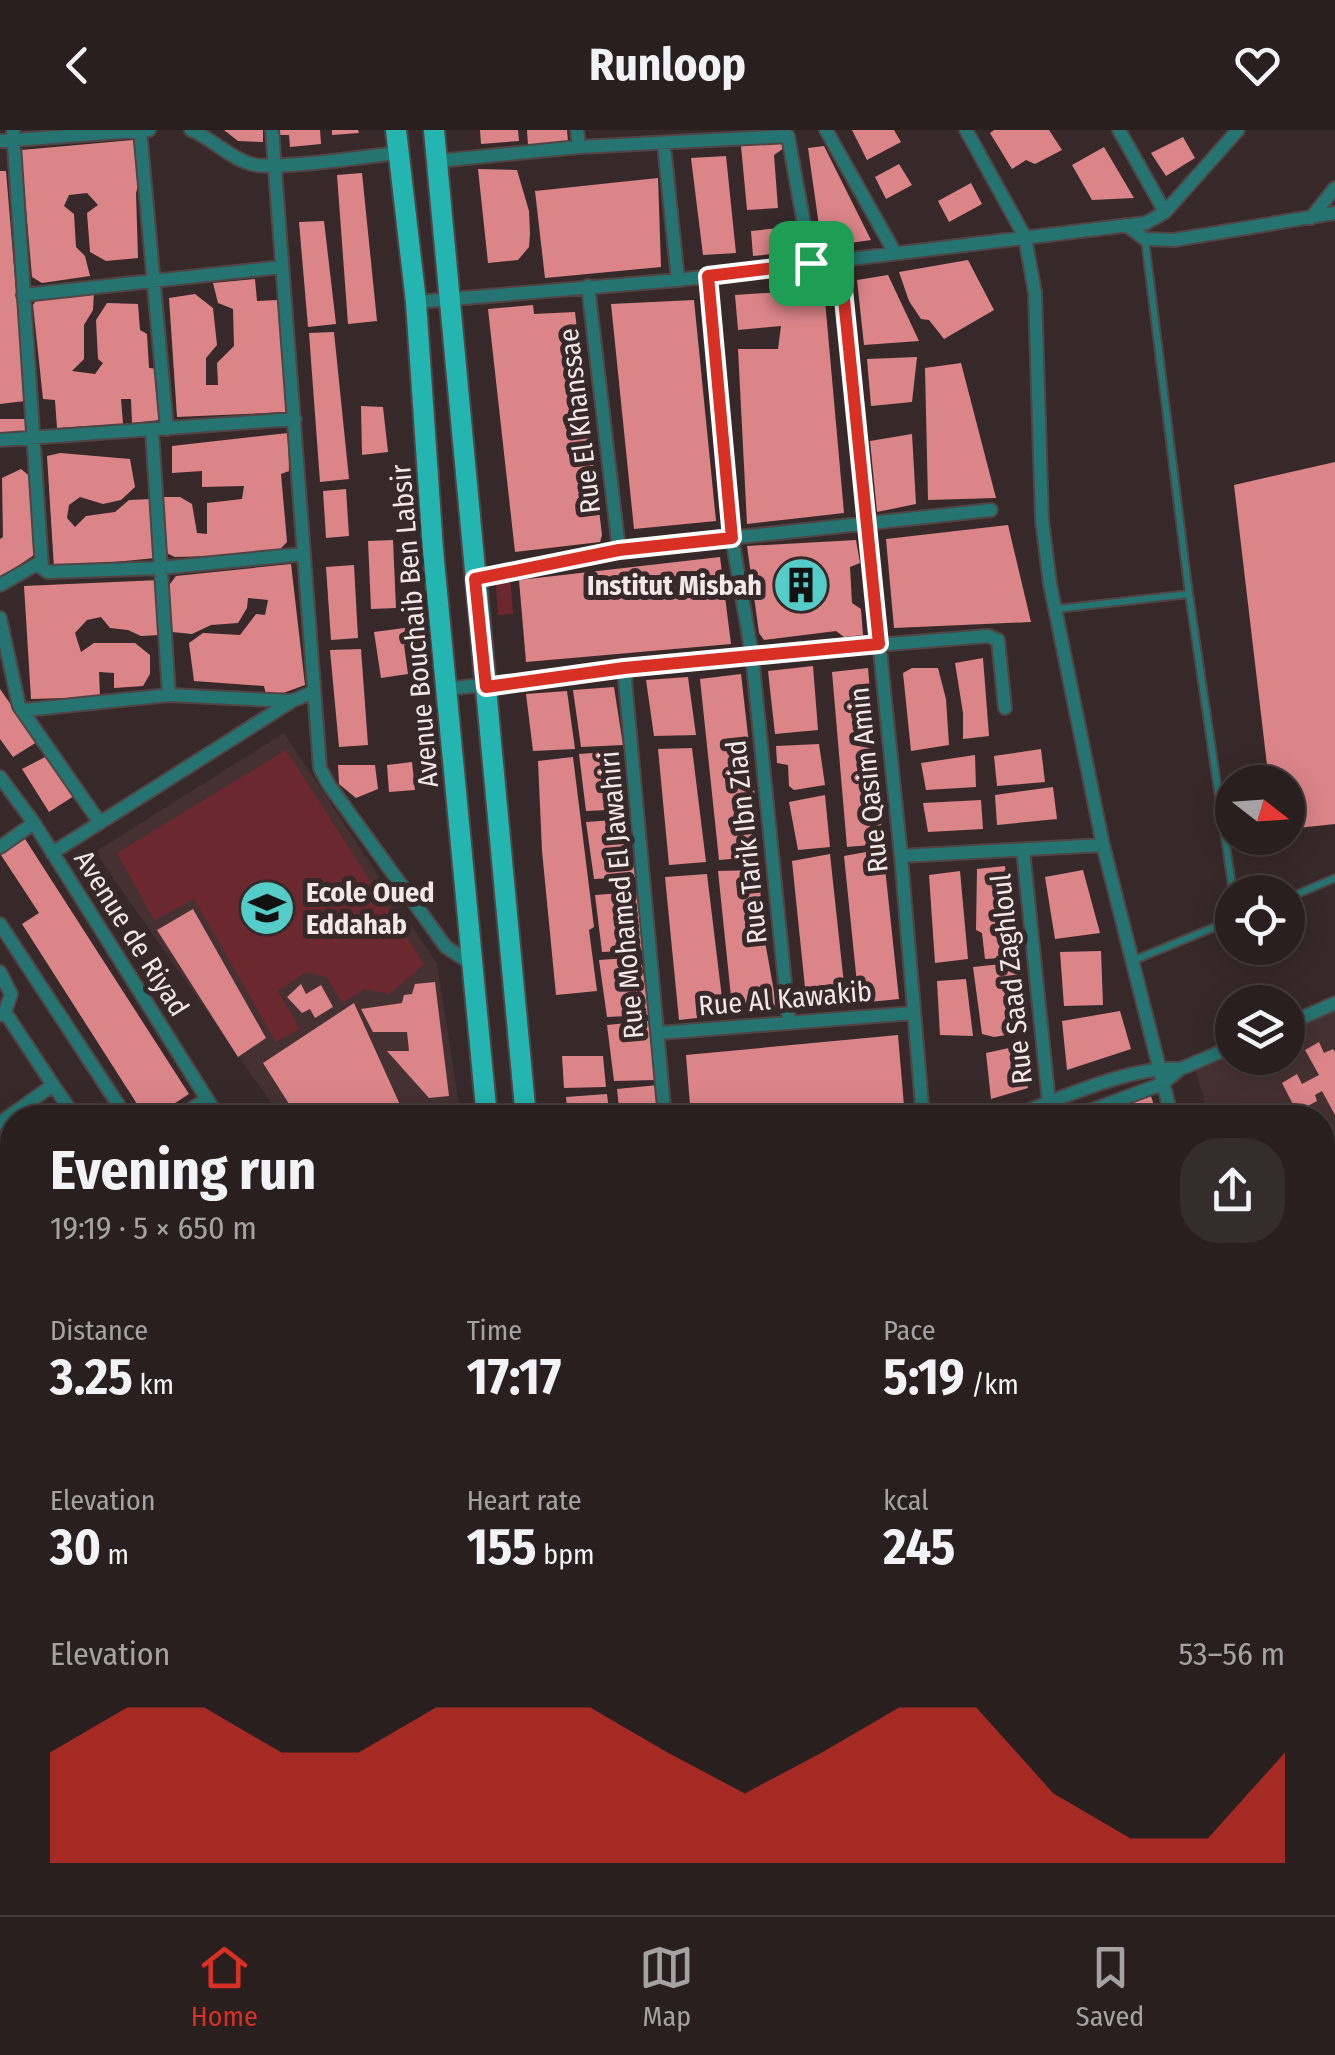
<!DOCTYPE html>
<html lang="en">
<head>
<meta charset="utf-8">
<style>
	body { margin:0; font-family:"Fira Sans Condensed",sans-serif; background:#352c2c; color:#f1f3f6; height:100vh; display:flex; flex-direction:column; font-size:38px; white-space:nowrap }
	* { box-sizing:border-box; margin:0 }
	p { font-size:32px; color:#a5a2a4 }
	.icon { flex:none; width:55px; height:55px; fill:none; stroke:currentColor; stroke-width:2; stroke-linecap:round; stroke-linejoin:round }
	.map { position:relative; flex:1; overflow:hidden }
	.details { position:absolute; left:0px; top:975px; width:1335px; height:810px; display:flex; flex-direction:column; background:#291f1f; border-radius:40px 40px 0 0; box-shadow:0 5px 25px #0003,0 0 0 2px #453d3d }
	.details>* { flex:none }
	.needle { width:65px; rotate:107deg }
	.controls { position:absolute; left:1215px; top:635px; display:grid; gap:20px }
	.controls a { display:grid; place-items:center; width:90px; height:90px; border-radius:50%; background:#291f1f; box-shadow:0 5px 25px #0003,0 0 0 2px #453d3d; font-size:50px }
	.pin { position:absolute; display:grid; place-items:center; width:85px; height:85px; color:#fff; margin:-42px; border-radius:20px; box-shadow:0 5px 15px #0006 }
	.round { display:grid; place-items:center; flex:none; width:105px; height:105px; border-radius:40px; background:#352c2c }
	.summary { display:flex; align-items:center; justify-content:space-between; height:170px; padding:0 50px }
	h1 { font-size:55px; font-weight:700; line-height:75px }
	.stats { display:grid; grid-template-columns:repeat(3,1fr); gap:15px; height:170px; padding:10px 50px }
	.stats div { display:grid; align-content:center }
	.stats b { font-size:50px; font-weight:700 }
	.stats small { font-size:28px; font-weight:400 }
	.stats p { font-size:28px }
	.chart { height:280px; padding:20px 50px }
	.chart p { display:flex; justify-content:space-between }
	.chart svg { width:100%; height:180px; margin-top:10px; fill:#d93025; opacity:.7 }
	header { display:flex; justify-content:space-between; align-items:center; height:130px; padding:0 50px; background:#291f1f; font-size:45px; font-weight:700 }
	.tabs { display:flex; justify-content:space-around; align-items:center; height:140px; border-top:2px solid #453d3d; background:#291f1f; font-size:28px; color:#a5a2a4 }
	.tabs a { display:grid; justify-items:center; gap:5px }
	.tabs .active { color:#d93025 }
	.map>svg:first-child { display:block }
	.built { fill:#463132 }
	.green { fill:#6c282f }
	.building { fill:#dc8589 }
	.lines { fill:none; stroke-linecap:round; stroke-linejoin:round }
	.lane-casing { stroke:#514444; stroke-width:10 }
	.street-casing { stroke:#514444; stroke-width:16 }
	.primary-casing { stroke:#514444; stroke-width:24 }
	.lane { stroke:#257471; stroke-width:6 }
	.street { stroke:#257471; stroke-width:12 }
	.primary { stroke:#25b5b0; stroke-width:20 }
	.route-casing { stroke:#fff; stroke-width:20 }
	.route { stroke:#d93025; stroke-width:12 }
	.labels { text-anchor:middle; stroke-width:10; stroke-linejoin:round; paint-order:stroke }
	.street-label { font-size:28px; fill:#f2e8e8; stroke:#372929 }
	.poi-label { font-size:28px; font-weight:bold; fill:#f2e8e8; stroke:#372929; text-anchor:end }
</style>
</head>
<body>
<header><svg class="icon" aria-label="back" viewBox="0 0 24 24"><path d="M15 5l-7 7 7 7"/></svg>Runloop<svg class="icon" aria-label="heart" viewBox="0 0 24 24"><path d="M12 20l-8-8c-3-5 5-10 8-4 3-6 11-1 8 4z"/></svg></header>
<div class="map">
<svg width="1335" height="1785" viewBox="0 0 1335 1785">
	<rect width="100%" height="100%" fill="#372929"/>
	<!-- built -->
	<path class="built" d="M284,603L437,834L461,987H281L95,722Z
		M1335,873V1324L1323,1327L1322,988L1209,987L1194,935L1232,918V928H1288V894Z"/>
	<!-- green -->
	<path class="green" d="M510,442L513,484L498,485L495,443Z
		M286,620L424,834L390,864L365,859L342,873L327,847L306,842L278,861L300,899L276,912L194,769L154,790L117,723Z"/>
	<!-- building -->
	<path class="building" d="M224,0H263V12L238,11Z
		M278,0H320L321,14L290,17L289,5H278Z
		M332,0H358L359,3L332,5Z
		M480,0H518L519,11L481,14Z
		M527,0H567L568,11L528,15Z
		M852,0H894L901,12L867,30Z
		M994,0H1049L1062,20L1035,34L1026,30L1012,39L990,3Z
		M1183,7L1195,28L1166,46L1151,23Z
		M133,10L139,52L136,63L138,128L106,131L90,122L87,83L98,75L87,63L69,65L64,76L74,84L76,117L85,126L90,146L42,153L32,147L21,20Z
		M781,11L784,18L774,25L778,78L747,80L741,16Z
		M824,16L871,110L822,117L808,18Z
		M1104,17L1134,68L1092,70L1072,35Z
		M726,26L736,123L703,125L691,28Z
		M899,34L912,55L886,69L875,47Z
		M478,39L517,40L529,81L530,104L529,117L518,130L488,133Z
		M0,41H6L25,271L0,274Z
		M362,43L377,191L348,194L337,45Z
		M658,48L661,137L545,148L535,61Z
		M971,53L982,74L949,92L938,71Z
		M324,91L336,194L308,197L299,92Z
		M780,98L783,123L753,126L751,101Z
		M968,130L994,180L944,209L929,190L921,189L909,171L899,142Z
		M888,145L919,211L864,215L857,150Z
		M255,149L257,171L278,170L287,282L177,287L169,168L195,164L213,178L217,215L206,228V255H218L217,233L234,216L233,179L218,173L213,153Z
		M824,159L844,383L747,394L738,219H778L781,196L738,200L735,165Z
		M94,161L93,180L84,195V229L72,241L95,244L103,233L98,229L96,190L107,173L138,174L140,200L147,204L149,238L158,239L159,290L132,293L131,269H121L123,294L57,298L55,270L43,269L33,175L41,163Z
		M694,170L716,391L634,399L611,174Z
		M533,175L534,184L575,182L602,405L600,412L515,422L488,179Z
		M334,202L349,349L320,352L309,203Z
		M917,227L912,272L871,276L867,229Z
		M961,233L996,368L928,370L925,238Z
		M361,276L383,277L388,322L362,325Z
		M0,289H28V305L0,306Z
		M288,303L289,341L281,344L287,412L280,419L212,426L175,427L162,421L159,367H180L192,374L197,403L207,404V373L242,369L244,356L202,357V341L172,343V316Z
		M912,304L916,374L877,382L870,311Z
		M60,323L130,329L135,357L121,370L103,374L80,367L69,375L67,388L75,397L86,386L115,382L129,370L152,369L155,428L54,438L47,326Z
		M1335,332V694L1288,699V652H1269L1234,355Z
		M21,339L32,348L37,423L0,448V409L3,407L2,348Z
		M346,359L349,406L326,408L323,361Z
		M1008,395L1031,492L894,498L886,409Z
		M393,410L396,478L371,479L368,411Z
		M856,410L860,433L850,437L852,473L861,479L863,505L844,507L836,501L764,510L759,503L747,416Z
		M720,427L731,514L526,532L519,450Z
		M291,434L305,555L267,569L264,556L194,551L189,513L203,503L240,505L256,484L265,485L268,470L248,468L247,478L238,493L211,495L192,504L172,502L167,458L176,446Z
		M354,435L358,508L331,510L326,437Z
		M160,450V505L141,506L128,500L110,498L101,487L87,490L75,503L81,522L94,513H135L150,525V544L143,556L114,558V543L99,542L100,567L31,569L24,456Z
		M412,497L415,514L404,515L408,544L381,548L374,502Z
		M361,519L368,615L339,617L330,520Z
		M983,528L989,606L963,609V583L955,533Z
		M813,536L818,600L775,604L768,541Z
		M868,538L883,714L847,717L832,542Z
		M912,538H938L946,569L949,615L911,621L903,543Z
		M741,544L757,684L755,727L719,730L700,549Z
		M688,547L696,605L654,606L646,550Z
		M614,557L623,615L581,617L573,560Z
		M0,559L37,612L13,627L0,609Z
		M567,561L575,619L533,621L526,564Z
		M819,614L825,655L794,660L789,656L788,635L777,633L776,616Z
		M692,618L706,732L669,735L658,619Z
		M1041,619L1045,652L997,656L994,626Z
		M620,621L628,679L586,681L579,624Z
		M975,625L976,657L926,660L921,633Z
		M47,626L74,666L49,682L22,639Z
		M573,627L594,797L589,800L597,861L556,865L542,721L538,631Z
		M412,632L415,660L389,662L387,635Z
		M338,635H375L378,659L356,668L339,654Z
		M1053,657L1057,689L997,695L995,665Z
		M825,665L830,717L798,720L789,672Z
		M981,670L983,699L928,702L923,673Z
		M627,689L635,747L594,749L586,692Z
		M25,709L189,964L152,988H146L22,794L39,783L1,725Z
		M883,719L899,869L859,873L844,726Z
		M830,724L846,873L807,877L792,731Z
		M1005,736L1014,827L985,829L982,803L976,800L977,739Z
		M759,740L763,800L777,879L733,886L718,741Z
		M1083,740L1100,803L1055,809L1045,747Z
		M960,741L968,829L935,833L929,745Z
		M707,744L724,885L679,890L665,747Z
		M636,762L644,820L602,822L595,765Z
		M193,779L266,908L238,927L157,800Z
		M1101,821L1103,875L1064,876L1060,822Z
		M641,827L649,885L607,887L599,830Z
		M1021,832L1029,901L994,907L982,904L973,837Z
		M966,849L973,906L940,905L937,851Z
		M435,852L449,966L429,968L387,921H409L407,902H373L361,879L402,873L404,865L412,864L415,854Z
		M301,854L306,864L321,855L333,877L315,888L310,879L302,883L287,867Z
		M354,873L406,988H298L263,933Z
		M1120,881L1131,919L1067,940L1062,891Z
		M648,891L656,950L614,951L607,895Z
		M898,905L905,988H691L686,925Z
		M1319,912L1324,923L1333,919L1335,922V985L1322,961L1315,965L1317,971L1297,982L1282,953L1297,944L1302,954L1319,945L1305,920Z
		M1023,915L1028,958L991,969L986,923Z
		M562,926H603L606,957L564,958Z
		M658,955L662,988H620L617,959Z
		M1150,963L1158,988H1086Z
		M607,964L610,988H568L566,967Z
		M64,974L73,988H45Z
		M12,1010V1068L0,1077V1019Z
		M12,1095V1156L0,1164V1103Z
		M0,1176L7,1186L12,1182V1242L0,1223Z
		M12,1296V1338L0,1346V1304Z
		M1335,1363V1457L1330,1459L1322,1434V1366Z
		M12,1366V1435L0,1443V1374Z
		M0,1581L12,1599V1686L0,1666Z
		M1324,1584L1335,1625V1693L1322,1694Z
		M0,1709L12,1728V1759L6,1763L0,1753Z
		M1335,1765V1785H1257L1303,1772H1322V1768Z
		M94,1772H133L114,1785H103Z
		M178,1772H205L186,1785Z
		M316,1772H363L343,1785H324Z
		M535,1772H730V1785H530Z
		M1006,1772L1007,1785H977V1773Z
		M915,1775V1785H886L885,1776Z
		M864,1777V1785H840V1778Z
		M956,1779V1785H931V1780Z
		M824,1780V1785H796V1781Z"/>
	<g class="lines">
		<!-- lane casing -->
		<g class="lane-casing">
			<path id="lane" d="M1145,110L1189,464L1233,762
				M1056,479L1189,464
				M1288,768L1335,748
				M1132,831L1232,790"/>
		</g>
		<!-- street casing -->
		<g class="street-casing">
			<path id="street" d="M13,0L42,438L48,442L161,438L304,424
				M140,0L167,299
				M191,0C213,9 228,27 251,34C272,41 369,26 397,23
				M272,0L320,638L329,655L446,817L473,835
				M577,0L579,17
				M826,0L895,123
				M966,0L1025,107L1035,163L1042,390L1050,454L1103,715L1172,988
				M1119,0L1165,82
				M0,11L149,0
				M664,15L678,150
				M437,31L579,17L788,6L811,133
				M1311,88L1335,58
				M1126,95L1145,109L1174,110L1335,83
				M840,130L901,726L923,988
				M708,146L732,408L752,525L789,893
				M588,156L619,420
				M23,165L282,137
				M416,172L678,150L1146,93L1165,82L1238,0
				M152,301L169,565
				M0,310L295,289
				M475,449L619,420L991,380
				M0,455L39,433
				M0,488L19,576L100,693
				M624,539L665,988
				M446,559L752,525L988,506L998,510L1005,578
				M25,580L169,565L292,571
				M0,647L34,693L219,988
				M0,717L34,693
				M1023,720L1049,973
				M52,723L292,571L313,562
				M901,726L1103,715
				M0,794L127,988
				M0,842L11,864L5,882
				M0,885L5,882L53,955
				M1288,894L1335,873
				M659,903L914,883
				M177,988L207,969
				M1008,988C1056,971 1130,935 1180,939
				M1070,988L1162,954L1180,939L1232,917
				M0,993L53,955L76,988
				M0,1091L12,1082
				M0,1271L12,1263
				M0,1360L12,1352
				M1322,1363L1335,1360
				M0,1460L12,1452
				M1322,1476L1335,1472
				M0,1491L12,1510
				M1322,1525L1335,1569
				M0,1535L12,1524
				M0,1566L12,1585
				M0,1696L12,1715
				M1322,1760L1335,1757
				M218,1772L226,1785
				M272,1772L280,1785
				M419,1772L427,1785
				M740,1772V1785
				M1031,1772L1032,1785
				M0,1784L5,1785
				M31,1785L45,1772
				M1227,1785L1275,1772"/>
		</g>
		<!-- primary casing -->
		<g class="primary-casing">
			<path id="primary" d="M396,0L416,172L433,420L487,988
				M434,0C464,329 498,658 526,988
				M470,1785L475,1772
				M496,1785L502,1772"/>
		</g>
		<!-- lane -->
		<use href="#lane" class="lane"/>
		<!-- street -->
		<use href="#street" class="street"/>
		<!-- primary -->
		<use href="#primary" class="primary"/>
	</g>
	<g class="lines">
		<!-- route casing -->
		<g class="route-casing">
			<path id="route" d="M840,130L879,514L624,538L486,557L475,449L619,420L732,408L708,146Z"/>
		</g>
		<!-- route -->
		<use href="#route" class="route"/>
	</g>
	<!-- icons -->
	<defs>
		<g id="building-disc" transform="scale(2.875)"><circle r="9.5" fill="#54cdc8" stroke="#372929"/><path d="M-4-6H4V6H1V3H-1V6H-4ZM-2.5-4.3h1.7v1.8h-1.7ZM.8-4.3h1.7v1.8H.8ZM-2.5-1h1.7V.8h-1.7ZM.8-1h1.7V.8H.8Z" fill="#111"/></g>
		<g id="school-disc" transform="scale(2.875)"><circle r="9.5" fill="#54cdc8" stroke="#372929"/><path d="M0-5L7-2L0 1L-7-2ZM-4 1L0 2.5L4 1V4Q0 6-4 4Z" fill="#111"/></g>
	</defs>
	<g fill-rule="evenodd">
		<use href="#building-disc" x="801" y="455"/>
		<use href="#school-disc" x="267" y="778"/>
	</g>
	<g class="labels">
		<!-- street labels -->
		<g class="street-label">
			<text transform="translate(579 291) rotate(-97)" y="10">Rue El Khanssae</text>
			<text transform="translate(414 496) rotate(-95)" y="10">Avenue Bouchaib Ben Labsir</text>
			<text transform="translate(868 650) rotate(-96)" y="10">Rue Qasim Amin</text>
			<text transform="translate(746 712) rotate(-96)" y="10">Rue Tarik Ibn Ziad</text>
			<text transform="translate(621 765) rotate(-95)" y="10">Rue Mohamed El Jawahiri</text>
			<text transform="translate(132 803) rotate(58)" y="10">Avenue de Riyad</text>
			<text transform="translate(1011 849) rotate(-96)" y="10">Rue Saad Zaghloul</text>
			<text transform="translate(785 868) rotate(-5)" y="10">Rue Al Kawakib</text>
		</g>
		<!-- poi labels -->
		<g class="poi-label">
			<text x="762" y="465">Institut Misbah</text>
			<text x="306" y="772" text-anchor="start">Ecole Oued<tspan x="306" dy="32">Eddahab</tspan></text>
		</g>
	</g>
</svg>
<div class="controls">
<a><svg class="needle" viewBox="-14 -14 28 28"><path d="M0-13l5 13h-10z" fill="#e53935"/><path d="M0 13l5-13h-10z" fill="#a5a2a4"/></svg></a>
<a><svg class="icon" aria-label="locate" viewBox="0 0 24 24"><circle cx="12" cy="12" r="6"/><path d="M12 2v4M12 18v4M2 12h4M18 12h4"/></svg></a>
<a><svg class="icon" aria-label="layers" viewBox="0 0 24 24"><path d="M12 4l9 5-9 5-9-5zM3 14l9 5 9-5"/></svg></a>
</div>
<div class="pin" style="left:811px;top:133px;background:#1e9e55"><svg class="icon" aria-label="arrive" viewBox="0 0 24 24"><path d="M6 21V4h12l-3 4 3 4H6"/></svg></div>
<section class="details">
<div class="summary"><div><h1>Evening run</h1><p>19:19 · 5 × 650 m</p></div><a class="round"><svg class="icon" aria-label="share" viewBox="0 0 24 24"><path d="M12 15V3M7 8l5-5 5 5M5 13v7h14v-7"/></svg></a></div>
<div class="stats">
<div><p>Distance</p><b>3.25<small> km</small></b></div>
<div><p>Time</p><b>17:17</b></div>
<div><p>Pace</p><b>5:19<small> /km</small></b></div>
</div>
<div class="stats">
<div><p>Elevation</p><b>30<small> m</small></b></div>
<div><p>Heart rate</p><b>155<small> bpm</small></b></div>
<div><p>kcal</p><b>245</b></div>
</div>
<div class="chart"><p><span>Elevation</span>53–56 m</p>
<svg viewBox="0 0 160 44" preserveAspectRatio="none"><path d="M0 44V17L10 6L20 6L30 17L40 17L50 6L60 6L70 6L80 17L90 27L100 17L110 6L120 6L130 27L140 38L150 38L160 17V44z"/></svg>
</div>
</section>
</div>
<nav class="tabs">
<a class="active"><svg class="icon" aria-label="home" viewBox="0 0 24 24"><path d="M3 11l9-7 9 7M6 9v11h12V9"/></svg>Home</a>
<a><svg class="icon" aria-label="map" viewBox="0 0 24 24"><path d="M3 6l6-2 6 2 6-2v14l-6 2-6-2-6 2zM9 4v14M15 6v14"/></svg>Map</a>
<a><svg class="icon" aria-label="saved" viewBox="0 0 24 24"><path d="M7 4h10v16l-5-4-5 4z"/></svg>Saved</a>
</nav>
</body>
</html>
